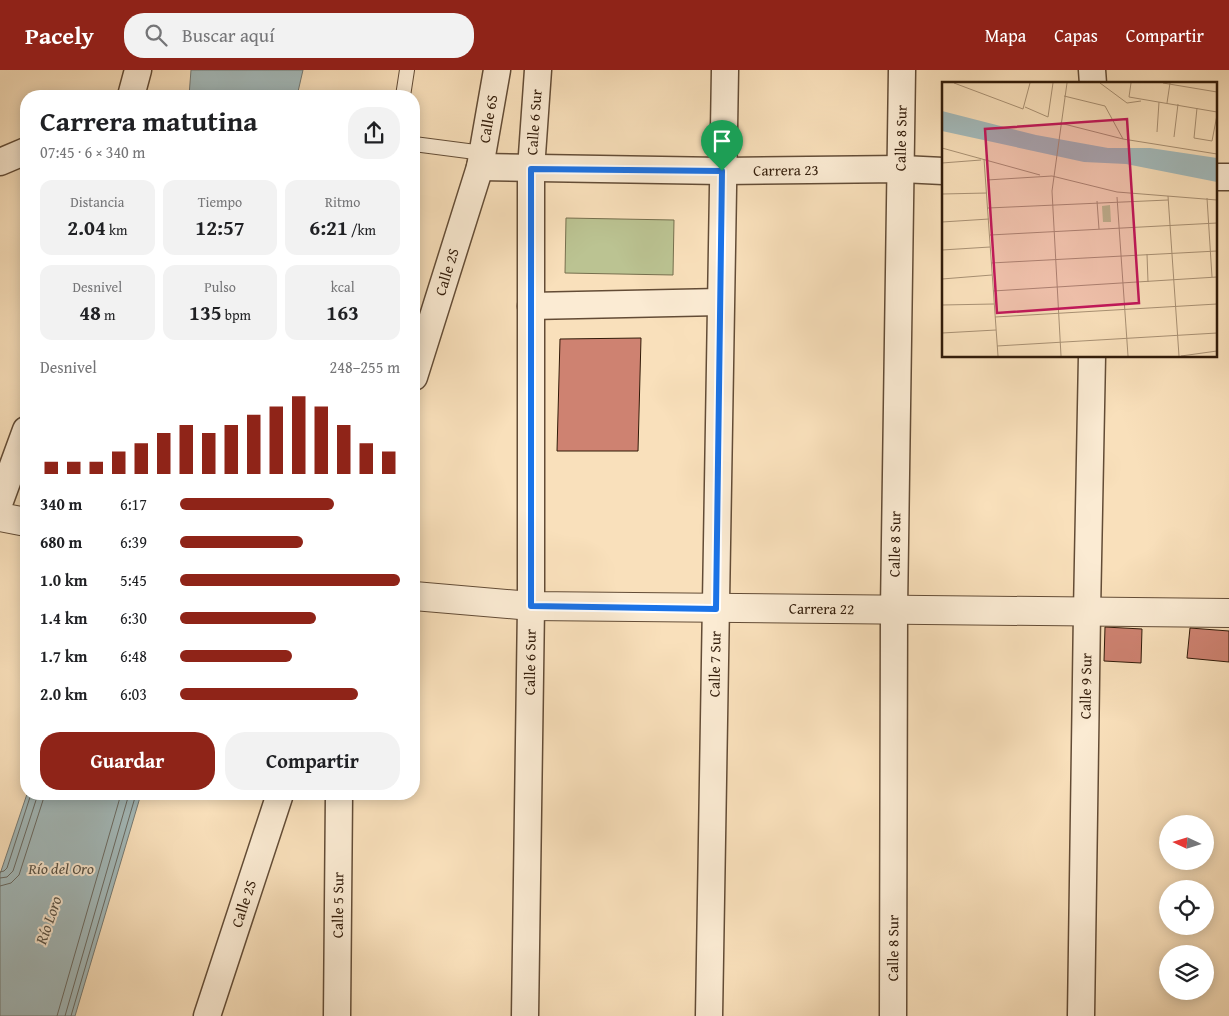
<!DOCTYPE html>
<html lang="es">
<head>
<meta charset="utf-8">
<style>
	body { margin:0; font-family:"Gentium Book Plus",serif; background:#f2f2f2; color:#202124; height:100vh; display:flex; flex-direction:column; font-size:19px; white-space:nowrap }
	* { box-sizing:border-box; margin:0 }
	p { font-size:16px; color:#757577 }
	.icon { flex:none; width:28px; height:28px; fill:none; stroke:currentColor; stroke-width:2; stroke-linecap:round; stroke-linejoin:round }
	.map { position:relative; flex:1; overflow:hidden }
	.side { position:absolute; left:20px; top:20px; width:400px; height:710px; display:flex; flex-direction:column; background:#fff; border-radius:20px; box-shadow:0 2px 12px #0003 }
	.side>* { flex:none }
	.needle { width:32px; rotate:274deg }
	.buttons { position:absolute; left:1159px; top:745px; display:grid; gap:10px }
	.buttons a { display:grid; place-items:center; width:55px; height:55px; border-radius:50%; background:#fff; box-shadow:0 2px 12px #0003; font-size:25px }
	.pin { position:absolute; display:grid; place-items:center; width:42px; height:42px; color:#fff; margin:-51px -21px; border-radius:50% 50% 50% 0; rotate:-45deg; box-shadow:0 0 5px #0007 }
	.pin .icon { rotate:45deg }
	.round { display:grid; place-items:center; flex:none; width:52px; height:52px; border-radius:20px; background:#f2f2f2 }
	.head { display:flex; align-items:center; justify-content:space-between; height:85px; padding:0 20px }
	h1 { font-size:28px; font-weight:800; line-height:38px }
	.stats { display:grid; grid-template-columns:repeat(3,1fr); gap:8px; height:85px; padding:5px 20px }
	.stats div { display:grid; align-content:center; border-radius:12px; background:#f2f2f2; text-align:center }
	.stats b { font-size:21px; font-weight:800 }
	.stats small { font-size:14px; font-weight:400 }
	.stats p { font-size:14px }
	.chart { height:140px; padding:10px 20px }
	.chart p { display:flex; justify-content:space-between }
	.chart svg { width:100%; height:90px; margin-top:5px; stroke:#8f2418; stroke-width:6 }
	.button { display:flex; gap:10px; margin-top:auto; padding:10px 20px }
	.button a { flex:1; height:58px; border-radius:20px; background:#8f2418; color:#fff; font-size:20px; font-weight:800; line-height:58px; text-align:center }
	.button a+a { background:#f2f2f2; color:#202124 }
	ul { padding:0 20px; list-style:none; font-size:16px }
	li { display:grid; grid-template-columns:80px 60px 1fr; align-items:center; height:38px }
	li i { height:12px; border-radius:6px; background:#8f2418 }
	header { display:flex; align-items:center; gap:30px; box-sizing:border-box; height:70px; padding:0 25px; background:#8f2418; color:#fff }
	header strong { font-size:24px }
	nav { display:flex; gap:28px; margin-inline-start:auto; font-size:18px }
	.search { width:350px; height:45px; background:#f2f2f2; display:flex; align-items:center; gap:12px; box-sizing:border-box; padding:0 18px; border-radius:20px; color:#757577; font-size:19px }
	.map>svg:first-child { display:block }
	.green { fill:#bbc392; stroke:#766f4e }
	.water { fill:#a3babb; stroke:#757a74 }
	.lines { fill:none; stroke-linecap:round; stroke-linejoin:round }
	.shore { stroke:#6a6a62; stroke-width:1 }
	.building { fill:#ce8271; stroke:#311b09 }
	.service-casing { stroke:#634c36; stroke-width:16 }
	.minor-casing { stroke:#634c36; stroke-width:29 }
	.tertiary-casing { stroke:#634c36; stroke-width:30 }
	.service { stroke:#fbebd3; stroke-width:14 }
	.minor { stroke:#fbebd3; stroke-width:26 }
	.tertiary { stroke:#fbebd3; stroke-width:28 }
	.route-casing { stroke:#fff; stroke-width:10 }
	.route { stroke:#1a73e8; stroke-width:6 }
	.labels { text-anchor:middle; stroke-width:4; stroke-linejoin:round; paint-order:stroke }
	.street-label { font-size:15px; fill:#311b09; stroke:#fbebd3 }
	.water-label { font-size:16px; font-style:italic; fill:#595347; stroke:#fbebd3 }
	.inset-road { fill:none; stroke:#a99174; stroke-width:1 }
	.view { fill:#c2185b; fill-opacity:0.15; stroke:#c2185b; stroke-width:2.5 }
	.inset-edge { fill:none; stroke:#311b09; stroke-width:2.5 }
</style>
</head>
<body>
<header>
<strong>Pacely</strong>
<div class="search"><svg class="icon" aria-label="search" viewBox="0 0 24 24"><circle cx="10" cy="10" r="6"/><path d="M15 15l6 6"/></svg>Buscar aquí</div>
<nav><a>Mapa</a><a>Capas</a><a>Compartir</a></nav>
</header>
<div class="map">
<svg width="1229" height="946" viewBox="0 0 1229 946">
	<rect width="100%" height="100%" fill="#f9e0bb"/>
	<filter id="stains"><feTurbulence type="fractalNoise" baseFrequency=".004" numOctaves="4"/><feColorMatrix values="0 0 0 0 .2 0 0 0 0 .09 0 0 0 0 .02 0 0 0 .5 -.17"/></filter>
	<radialGradient id="worn" r=".72"><stop offset=".6" stop-color="#630" stop-opacity="0"/><stop offset="1" stop-color="#630" stop-opacity=".3"/></radialGradient>
	<!-- green -->
	<path class="green" d="M566,148L674,150L673,205L565,203Z"/>
	<!-- water -->
	<path class="water" d="M191,0H303L297,26H189Z
		M27,724H141L75,946H0V804Z"/>
	<g class="lines">
		<!-- shore -->
		<path class="shore" d="M0,802L4,801L7,798L31,724
			M0,808L7,807L13,801L38,724
			M0,816L11,813L19,805L45,724
			M57,946L121,724
			M65,946L129,724
			M71,946L136,724"/>
	</g>
	<!-- building -->
	<path class="building" d="M641,268L638,381H557L560,269Z
		M1105,557L1142,559L1141,593L1104,591Z
		M1190,558L1229,561V592L1187,588Z"/>
	<g class="lines">
		<!-- service casing -->
		<g class="service-casing">
			<path id="service" d="M403,26L407,0
				M414,74L483,83"/>
		</g>
		<!-- minor casing -->
		<g class="minor-casing">
			<g id="minor">
				<path d="M1092,0L1093,14"/>
				<path d="M131,26L138,0"/>
				<path d="M0,92L26,81"/>
				<path id="s1" d="M480,97L722,101L902,99L943,101"/>
				<path d="M1215,107H1229"/>
				<path d="M531,236L720,232"/>
				<path id="s2" d="M414,307L480,97L497,0"/>
				<path d="M0,431L26,360"/>
				<path id="s3" d="M207,946L280,724"/>
				<path id="s4" d="M337,946L339,724"/>
				<path id="s5" d="M525,946L531,536V99L538,0"/>
				<path id="s6" d="M709,946L725,0"/>
				<path id="s7" d="M893,946L894,539L902,0"/>
				<path id="s8" d="M1081,946L1087,542L1092,286"/>
			</g>
		</g>
		<!-- tertiary casing -->
		<g class="tertiary-casing">
			<g id="tertiary">
				<path d="M0,447L26,452"/>
				<path id="s9" d="M414,526L531,536L1229,543"/>
			</g>
		</g>
		<!-- service -->
		<use href="#service" class="service"/>
		<!-- minor -->
		<use href="#minor" class="minor"/>
		<!-- tertiary -->
		<use href="#tertiary" class="tertiary"/>
	</g>
	<g class="lines">
		<!-- route casing -->
		<g class="route-casing">
			<path id="route" d="M531,99L722,101L716,539L531,536Z"/>
		</g>
		<!-- route -->
		<use href="#route" class="route"/>
	</g>
	<g class="labels">
		<!-- street labels -->
		<g class="street-label">
			<text dy="5" stroke="none"><textPath href="#s2" startOffset="269">Calle 6S</textPath></text>
			<text dy="5" stroke="none"><textPath href="#s5" startOffset="894">Calle 6 Sur</textPath></text>
			<text dy="5" stroke="none"><textPath href="#s7" startOffset="878">Calle 8 Sur</textPath></text>
			<text dy="5" stroke="none"><textPath href="#s1" startOffset="306">Carrera 23</textPath></text>
			<text dy="5" stroke="none"><textPath href="#s2" startOffset="110">Calle 2S</textPath></text>
			<text dy="5" stroke="none"><textPath href="#s7" startOffset="472">Calle 8 Sur</textPath></text>
			<text dy="5" stroke="none"><textPath href="#s9" startOffset="408">Carrera 22</textPath></text>
			<text dy="5" stroke="none"><textPath href="#s5" startOffset="354">Calle 6 Sur</textPath></text>
			<text dy="5" stroke="none"><textPath href="#s6" startOffset="352">Calle 7 Sur</textPath></text>
			<text dy="5" stroke="none"><textPath href="#s8" startOffset="330">Calle 9 Sur</textPath></text>
			<text dy="5" stroke="none"><textPath href="#s3" startOffset="118">Calle 2S</textPath></text>
			<text dy="5" stroke="none"><textPath href="#s4" startOffset="111">Calle 5 Sur</textPath></text>
			<text dy="5" stroke="none"><textPath href="#s7" startOffset="68">Calle 8 Sur</textPath></text>
		</g>
		<!-- water labels -->
		<g class="water-label">
			<text x="61" y="804">Río del Oro</text>
			<text transform="translate(48 850) rotate(-71)" y="6">Río Loro</text>
		</g>
	</g>
	<!-- overview -->
	<g transform="translate(942 12)">
		<rect width="275" height="275" fill="#f9e0bb"/>
		<path d="M168,123L169,140H161L160,124Z" fill="#bbc392"/>
		<path d="M0,29L94,53L166,66H208L275,76V100L184,82L142,80L0,49Z" fill="#a3babb"/>
		<path class="inset-road" d="M12,1L81,27L88,1M158,1L185,21L199,19M189,1L187,15L275,30M221,1L275,10M122,14L163,24L181,57M225,21L228,1M83,25L106,35L111,1M255,26L252,56L270,59L275,33M118,41L181,57L275,72M215,50L217,20M232,55L236,22M0,66L98,93M42,77L56,274M0,81L39,78M45,98L110,94L175,110L275,118M0,112L45,111M226,114L237,274M175,115L186,274M265,116L270,195M155,119L157,147M46,126L226,118M0,140L47,137M48,153L275,141M0,168L48,165M205,172L206,200M49,181L275,169M0,197L50,193M51,209L275,195M0,223L52,222M53,235L275,222M0,251L54,248M55,264L275,251M119,274L110,109L125,1M239,274L275,269"/>
		<path class="view" d="M185,37L197,221L55,231L43,47Z"/>
		<rect width="275" height="275" class="inset-edge"/>
	</g>
	<rect width="100%" height="100%" filter="url(#stains)"/>
	<rect width="100%" height="100%" fill="url(#worn)"/>
</svg>
<div class="buttons">
<a><svg class="needle" viewBox="-14 -14 28 28"><path d="M0-13l5 13h-10z" fill="#e53935"/><path d="M0 13l5-13h-10z" fill="#757577"/></svg></a>
<a><svg class="icon" aria-label="locate" viewBox="0 0 24 24"><circle cx="12" cy="12" r="6"/><path d="M12 2v4M12 18v4M2 12h4M18 12h4"/></svg></a>
<a><svg class="icon" aria-label="layers" viewBox="0 0 24 24"><path d="M12 4l9 5-9 5-9-5zM3 14l9 5 9-5"/></svg></a>
</div>
<div class="pin" style="left:722px;top:101px;background:#1e9e55"><svg class="icon" aria-label="arrive" viewBox="0 0 24 24"><path d="M6 21V4h12l-3 4 3 4H6"/></svg></div>
<section class="side">
<div class="head"><div><h1>Carrera matutina</h1><p>07:45 · 6 × 340 m</p></div><a class="round"><svg class="icon" aria-label="share" viewBox="0 0 24 24"><path d="M12 15V3M7 8l5-5 5 5M5 13v7h14v-7"/></svg></a></div>
<div class="stats">
<div><p>Distancia</p><b>2.04<small> km</small></b></div>
<div><p>Tiempo</p><b>12:57</b></div>
<div><p>Ritmo</p><b>6:21<small> /km</small></b></div>
</div>
<div class="stats">
<div><p>Desnivel</p><b>48<small> m</small></b></div>
<div><p>Pulso</p><b>135<small> bpm</small></b></div>
<div><p>kcal</p><b>163</b></div>
</div>
<div class="chart"><p><span>Desnivel</span>248–255 m</p>
<svg viewBox="0 0 160 44" preserveAspectRatio="none"><path d="M5 44V38M15 44V38M25 44V38M35 44V33M45 44V29M55 44V24M65 44V20M75 44V24M85 44V20M95 44V15M105 44V11M115 44V6M125 44V11M135 44V20M145 44V29M155 44V33"/></svg>
</div>
<ul>
<li><b>340 m</b>6:17<i style="width:70%"></i></li>
<li><b>680 m</b>6:39<i style="width:56%"></i></li>
<li><b>1.0 km</b>5:45<i style="width:100%"></i></li>
<li><b>1.4 km</b>6:30<i style="width:62%"></i></li>
<li><b>1.7 km</b>6:48<i style="width:51%"></i></li>
<li><b>2.0 km</b>6:03<i style="width:81%"></i></li>
</ul>
<div class="button"><a>Guardar</a><a>Compartir</a></div>
</section>
</div>
</body>
</html>
